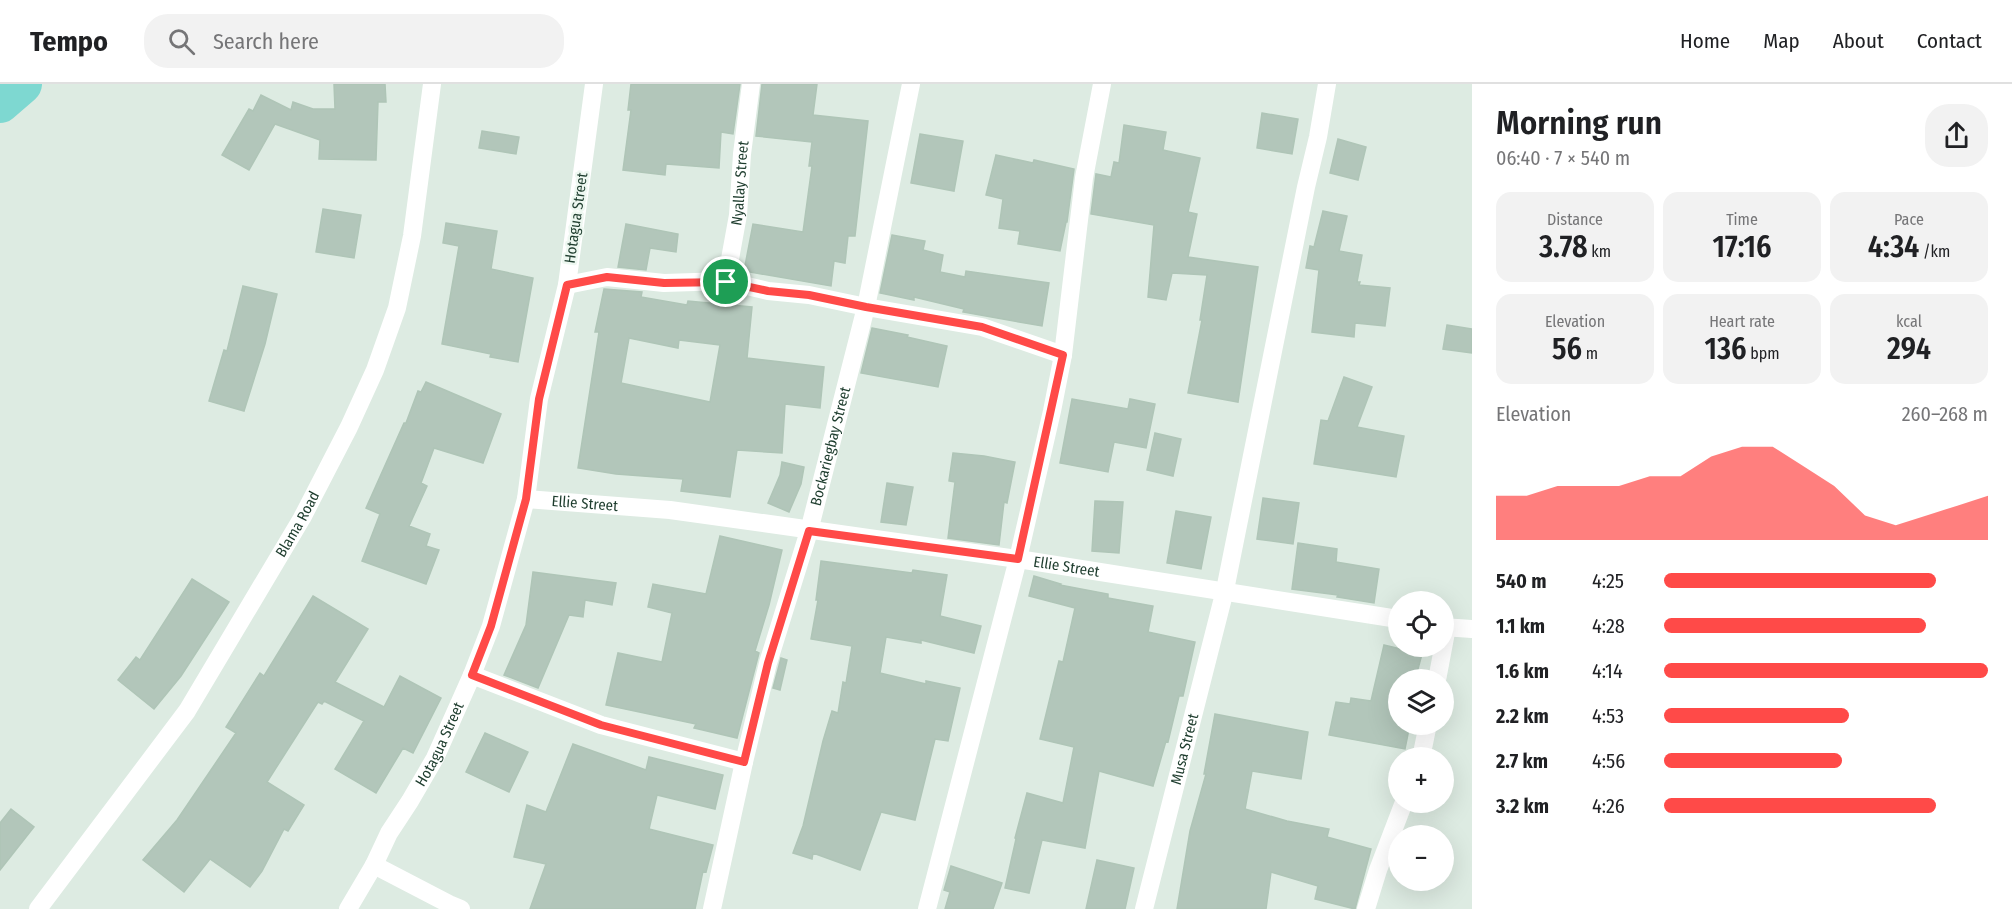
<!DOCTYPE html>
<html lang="en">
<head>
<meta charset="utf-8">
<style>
	body { margin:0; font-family:"Fira Sans Condensed",sans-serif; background:#f2f2f2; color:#202124; height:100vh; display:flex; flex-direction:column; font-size:22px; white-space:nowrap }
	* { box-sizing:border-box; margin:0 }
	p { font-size:20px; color:#757577 }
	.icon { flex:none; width:33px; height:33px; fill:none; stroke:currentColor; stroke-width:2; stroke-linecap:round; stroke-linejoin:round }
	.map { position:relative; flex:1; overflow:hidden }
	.side { display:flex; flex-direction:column; background:#fff; width:540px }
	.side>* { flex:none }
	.fabs { position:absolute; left:1388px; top:507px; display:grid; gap:12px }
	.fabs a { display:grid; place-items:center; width:66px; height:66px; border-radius:50%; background:#fff; box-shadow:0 6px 24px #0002; font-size:30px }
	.pin { position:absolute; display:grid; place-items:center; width:51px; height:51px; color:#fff; margin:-26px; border:3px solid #fff; border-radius:50%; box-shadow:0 2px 6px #0007 }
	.round { display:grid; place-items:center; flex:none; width:63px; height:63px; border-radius:24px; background:#f2f2f2 }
	.head { display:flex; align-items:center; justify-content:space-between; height:102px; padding:0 24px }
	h1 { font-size:33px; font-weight:600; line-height:45px }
	.stats { display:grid; grid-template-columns:repeat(3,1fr); gap:9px; height:102px; padding:6px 24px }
	.stats div { display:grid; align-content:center; border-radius:15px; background:#f2f2f2; text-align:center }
	.stats b { font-size:30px; font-weight:600 }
	.stats small { font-size:16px; font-weight:400 }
	.stats p { font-size:16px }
	.chart { height:168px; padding:12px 24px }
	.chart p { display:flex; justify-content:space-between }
	.chart svg { width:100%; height:108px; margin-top:6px; fill:#ff4a48; opacity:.7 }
	ul { padding:0 24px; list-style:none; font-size:20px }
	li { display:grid; grid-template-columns:96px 72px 1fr; align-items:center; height:45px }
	li i { height:15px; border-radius:8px; background:#ff4a48 }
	header { display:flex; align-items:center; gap:36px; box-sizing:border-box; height:84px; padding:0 30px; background:#fff; border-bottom:2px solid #e0e0e0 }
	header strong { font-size:28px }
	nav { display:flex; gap:33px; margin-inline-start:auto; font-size:21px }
	.search { width:420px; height:54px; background:#f2f2f2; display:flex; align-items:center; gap:15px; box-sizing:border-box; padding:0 21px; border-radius:24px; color:#757577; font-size:22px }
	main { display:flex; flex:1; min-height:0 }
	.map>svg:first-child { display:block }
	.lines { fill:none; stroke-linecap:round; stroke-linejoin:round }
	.river { stroke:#7ed8d1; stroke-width:40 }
	.building { fill:#b2c6ba; stroke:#afc5b7; stroke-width:1.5; fill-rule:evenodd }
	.minor { stroke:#fff; stroke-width:18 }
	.route-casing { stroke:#fff; stroke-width:12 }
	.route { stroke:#ff4a48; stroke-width:8 }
	.labels { text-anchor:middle; stroke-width:5; stroke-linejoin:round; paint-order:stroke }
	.street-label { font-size:15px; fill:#1d3c2d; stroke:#eef8f1 }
</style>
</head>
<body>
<header>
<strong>Tempo</strong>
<div class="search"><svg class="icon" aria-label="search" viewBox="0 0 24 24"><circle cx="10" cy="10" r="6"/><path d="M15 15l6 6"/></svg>Search here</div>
<nav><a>Home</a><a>Map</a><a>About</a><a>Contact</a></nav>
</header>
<main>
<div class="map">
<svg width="1472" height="825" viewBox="0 0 1472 825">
	<rect width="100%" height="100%" fill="#ddebe2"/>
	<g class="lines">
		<!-- river -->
		<path class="river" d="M0,19L22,0"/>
	</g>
	<!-- building -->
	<path class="building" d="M334,0H385L386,18H378L376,76L319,75L320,56L275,40L249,86L222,71L249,25L253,27L261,11L291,26L293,18L313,25H335Z
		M631,0H740L733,50L721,48L719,84L666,80L665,91L623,86L631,26H628Z
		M762,0H817L813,31L868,37L855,152H848L845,179L834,177L831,202L744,187L753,140L803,148L812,82H809L812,58L756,52Z
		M1262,29L1298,35L1292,70L1257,64Z
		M1124,41L1166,48L1163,66L1200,74L1188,128L1197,130L1188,173L1258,183L1238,318L1188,309L1202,236H1200L1207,191L1172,189L1166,216L1148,213L1154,141L1091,130L1096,90L1111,93L1114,78L1119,79Z
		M482,47L519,53L516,70L479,64Z
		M920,50L963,57L954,107L911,99Z
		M1338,55L1366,63L1358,96L1330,89Z
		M996,71L1033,79L1034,76L1074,85L1067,138H1066L1060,167L1018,160L1020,147L999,144L1003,115L986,111Z
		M323,125L361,131L354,174L316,168Z
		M1323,127L1347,132L1339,167L1362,171L1357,198H1360L1359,201L1390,204L1385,242L1355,239L1354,253L1312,248L1319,186L1306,184L1310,162L1314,163Z
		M446,139L497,147L491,185L533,194L518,278L490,273L491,270L442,260L459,162L443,159Z
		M626,140L678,150L676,168L650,164L646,186L618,183Z
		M892,151L925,157L923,166L943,171L940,188L965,193L966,187L1049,199L1042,242L963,228L964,225L914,213V216L880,209Z
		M243,202L277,210L265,260L244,327L209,317L224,266L227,267Z
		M604,205L642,208L641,213L687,221L688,217L752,223L747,274L824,283L820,324L785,320L782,369L737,366L730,413L681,407L683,395L616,390L578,384L599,248H595ZM629,254L678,264L679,256L720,261L710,318L621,299Z
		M1447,241L1472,245V269L1443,265Z
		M872,244L908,251L907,253L947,262L938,303L861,289Z
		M1344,293L1372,303L1357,343L1404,352L1396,393L1314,380L1321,336L1328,337Z
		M426,298L501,330L483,379L434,364L421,399L427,402L409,442L430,450L426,462L439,466L426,500L362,477L380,430L366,424L404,339H406L418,307L421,308Z
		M1072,315L1128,325L1130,315L1155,320L1146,364L1114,358L1108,388L1060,379Z
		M1155,349L1181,355L1173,392L1147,386Z
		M953,369L984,372L1015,378L1007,419L1004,418L999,461L948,454L955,398L949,397Z
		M782,378L804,383L801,400L789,428L768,419L780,391Z
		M887,399L913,403L906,441L881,438Z
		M1263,414L1299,419L1293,460L1257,455Z
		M1095,417L1123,418L1119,469L1092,467Z
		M1176,427L1211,433L1201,485L1167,479Z
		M720,452L782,466L769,521L755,567L759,569L737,654L694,644L696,640L606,621L618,569L662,578L672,529L648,523L653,500L706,510Z
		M1298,459L1337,465L1336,478L1379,485L1374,519L1337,513L1338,511L1292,505Z
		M821,477L912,489L913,486L947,491L940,532L981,542L974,569L921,556V559L886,553L880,589L926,600V597L960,604L948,657L935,655L915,736L881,728L860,786L813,769L812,775L793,769L803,742L823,657L832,627L838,629L843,598L846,599L852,562L811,555L818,516H816Z
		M533,488L616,499L612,521L585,516L583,533L569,531L538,604L504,591L526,541Z
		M1034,492L1061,500L1060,501L1108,510V514L1153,522L1148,548L1195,558L1183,612H1179L1168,658L1166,657L1153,702L1099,687L1085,764L1042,756L1029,809L1005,804L1016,755L1015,754L1027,709L1063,719L1074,663L1040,655L1059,577L1063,578L1075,524L1029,512Z
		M192,495L229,518L181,592L154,625L118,596L136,573L140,576Z
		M313,512L368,545L335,598L384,623L400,592L441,614L413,669L403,664L376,709L335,685L364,637L324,617L322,620L318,618L267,698L304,721L288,747L284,745L262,787L250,803L210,775L184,808L143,776L177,736L236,649L226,643L260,589L264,592Z
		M1384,561L1422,570L1415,596H1398V640H1410L1405,665L1329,651L1336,618L1350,620L1351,614L1371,617Z
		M781,574L787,576L780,606L773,604Z
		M1215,630L1308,648L1301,695L1252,687L1245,725L1287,737L1329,745L1327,753L1371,765L1355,825L1315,815L1318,802L1271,788L1266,825H1177L1190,747L1206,690H1204Z
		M485,649L528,668L509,708L466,688Z
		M573,660L646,686L649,673L723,691L715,725L657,711L649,745L713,761L706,788L703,787L695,825H530L546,780L514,773L527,721L546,728Z
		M11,725L34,743L0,786V739Z
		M1097,776L1134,784L1125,825H1086Z
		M951,782L1002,799L993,825H945L950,808L944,806Z"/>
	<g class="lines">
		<!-- minor -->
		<g class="minor">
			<path id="s1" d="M594,0L567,201L539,315L526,415L670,426L1018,475L1398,535"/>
			<path id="s2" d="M726,197L738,131L742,70L751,0"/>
			<path d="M567,201L607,193L664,199L726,197L768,207L809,211L866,223L982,243L1063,271"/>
			<path d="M1443,543L1472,545"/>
			<path d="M472,591L601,641L744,678"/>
			<path d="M1437,596L1447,543"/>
			<path d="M1421,674L1428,640"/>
			<path d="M374,781L449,820L461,825"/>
			<path id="s3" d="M38,825L187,627L302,434L349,343L375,286L397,224L412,152L432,0"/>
			<path id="s4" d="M348,825L374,781L389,749L410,717L435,674L472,591L491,542L526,415"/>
			<path id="s5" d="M712,825L744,678L768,579L809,447L866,223L911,0"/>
			<path d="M927,825L1018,475L1052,327L1063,271L1084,94L1102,0"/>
			<path id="s6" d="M1144,825L1225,506L1306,103L1318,53L1327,0"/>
			<path d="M1366,825L1378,786L1404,718"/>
		</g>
	</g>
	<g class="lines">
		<!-- route casing -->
		<g class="route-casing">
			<path id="route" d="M607,193L664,199L726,198L768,207L809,211L866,223L982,243L1063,271L1018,475L809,447L768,579L744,678L601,641L472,591L491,542L526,415L539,315L567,201Z"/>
		</g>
		<!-- route -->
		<use href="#route" class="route"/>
	</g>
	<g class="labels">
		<!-- street labels -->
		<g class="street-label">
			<text dy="5" stroke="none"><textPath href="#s2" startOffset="99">Nyallay Street</textPath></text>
			<text transform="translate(576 134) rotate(-82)" y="5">Hotagua Street</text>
			<text dy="5" stroke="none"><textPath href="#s5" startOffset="478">Bockariegbay Street</textPath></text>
			<text dy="5" stroke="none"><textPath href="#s1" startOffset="480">Ellie Street</textPath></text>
			<text dy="5" stroke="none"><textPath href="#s3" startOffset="465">Blama Road</textPath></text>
			<text dy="5" stroke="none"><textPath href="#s1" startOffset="966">Ellie Street</textPath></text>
			<text dy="5" stroke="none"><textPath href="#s4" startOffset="189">Hotagua Street</textPath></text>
			<text dy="5" stroke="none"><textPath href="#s6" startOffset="165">Musa Street</textPath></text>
		</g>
	</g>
</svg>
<div class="fabs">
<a><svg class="icon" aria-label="locate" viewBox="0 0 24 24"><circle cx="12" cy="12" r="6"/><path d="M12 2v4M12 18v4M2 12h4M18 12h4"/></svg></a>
<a><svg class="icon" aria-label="layers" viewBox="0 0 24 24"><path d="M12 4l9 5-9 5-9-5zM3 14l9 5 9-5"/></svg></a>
<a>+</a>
<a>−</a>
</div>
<div class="pin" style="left:726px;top:198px;background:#1e9e55"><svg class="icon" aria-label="arrive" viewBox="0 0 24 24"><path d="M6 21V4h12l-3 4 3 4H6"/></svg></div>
</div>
<section class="side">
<div class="head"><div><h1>Morning run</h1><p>06:40 · 7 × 540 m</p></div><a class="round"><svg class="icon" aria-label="share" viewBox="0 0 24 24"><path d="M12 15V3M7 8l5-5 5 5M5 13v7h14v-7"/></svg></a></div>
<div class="stats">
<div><p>Distance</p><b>3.78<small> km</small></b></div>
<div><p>Time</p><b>17:16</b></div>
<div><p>Pace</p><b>4:34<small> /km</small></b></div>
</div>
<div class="stats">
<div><p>Elevation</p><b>56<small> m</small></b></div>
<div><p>Heart rate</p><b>136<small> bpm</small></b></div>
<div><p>kcal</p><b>294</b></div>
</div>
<div class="chart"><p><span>Elevation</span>260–268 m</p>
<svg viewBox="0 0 160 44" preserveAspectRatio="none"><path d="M0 44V26L10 26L20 22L30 22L40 22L50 18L60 18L70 10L80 6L90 6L100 14L110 22L120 34L130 38L140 34L150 30L160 26V44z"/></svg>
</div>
<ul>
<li><b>540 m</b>4:25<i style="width:84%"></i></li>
<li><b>1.1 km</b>4:28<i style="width:81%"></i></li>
<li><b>1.6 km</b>4:14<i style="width:100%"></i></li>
<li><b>2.2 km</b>4:53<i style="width:57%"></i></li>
<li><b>2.7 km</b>4:56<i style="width:55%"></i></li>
<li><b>3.2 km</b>4:26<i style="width:84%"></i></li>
</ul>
</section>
</main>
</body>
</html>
